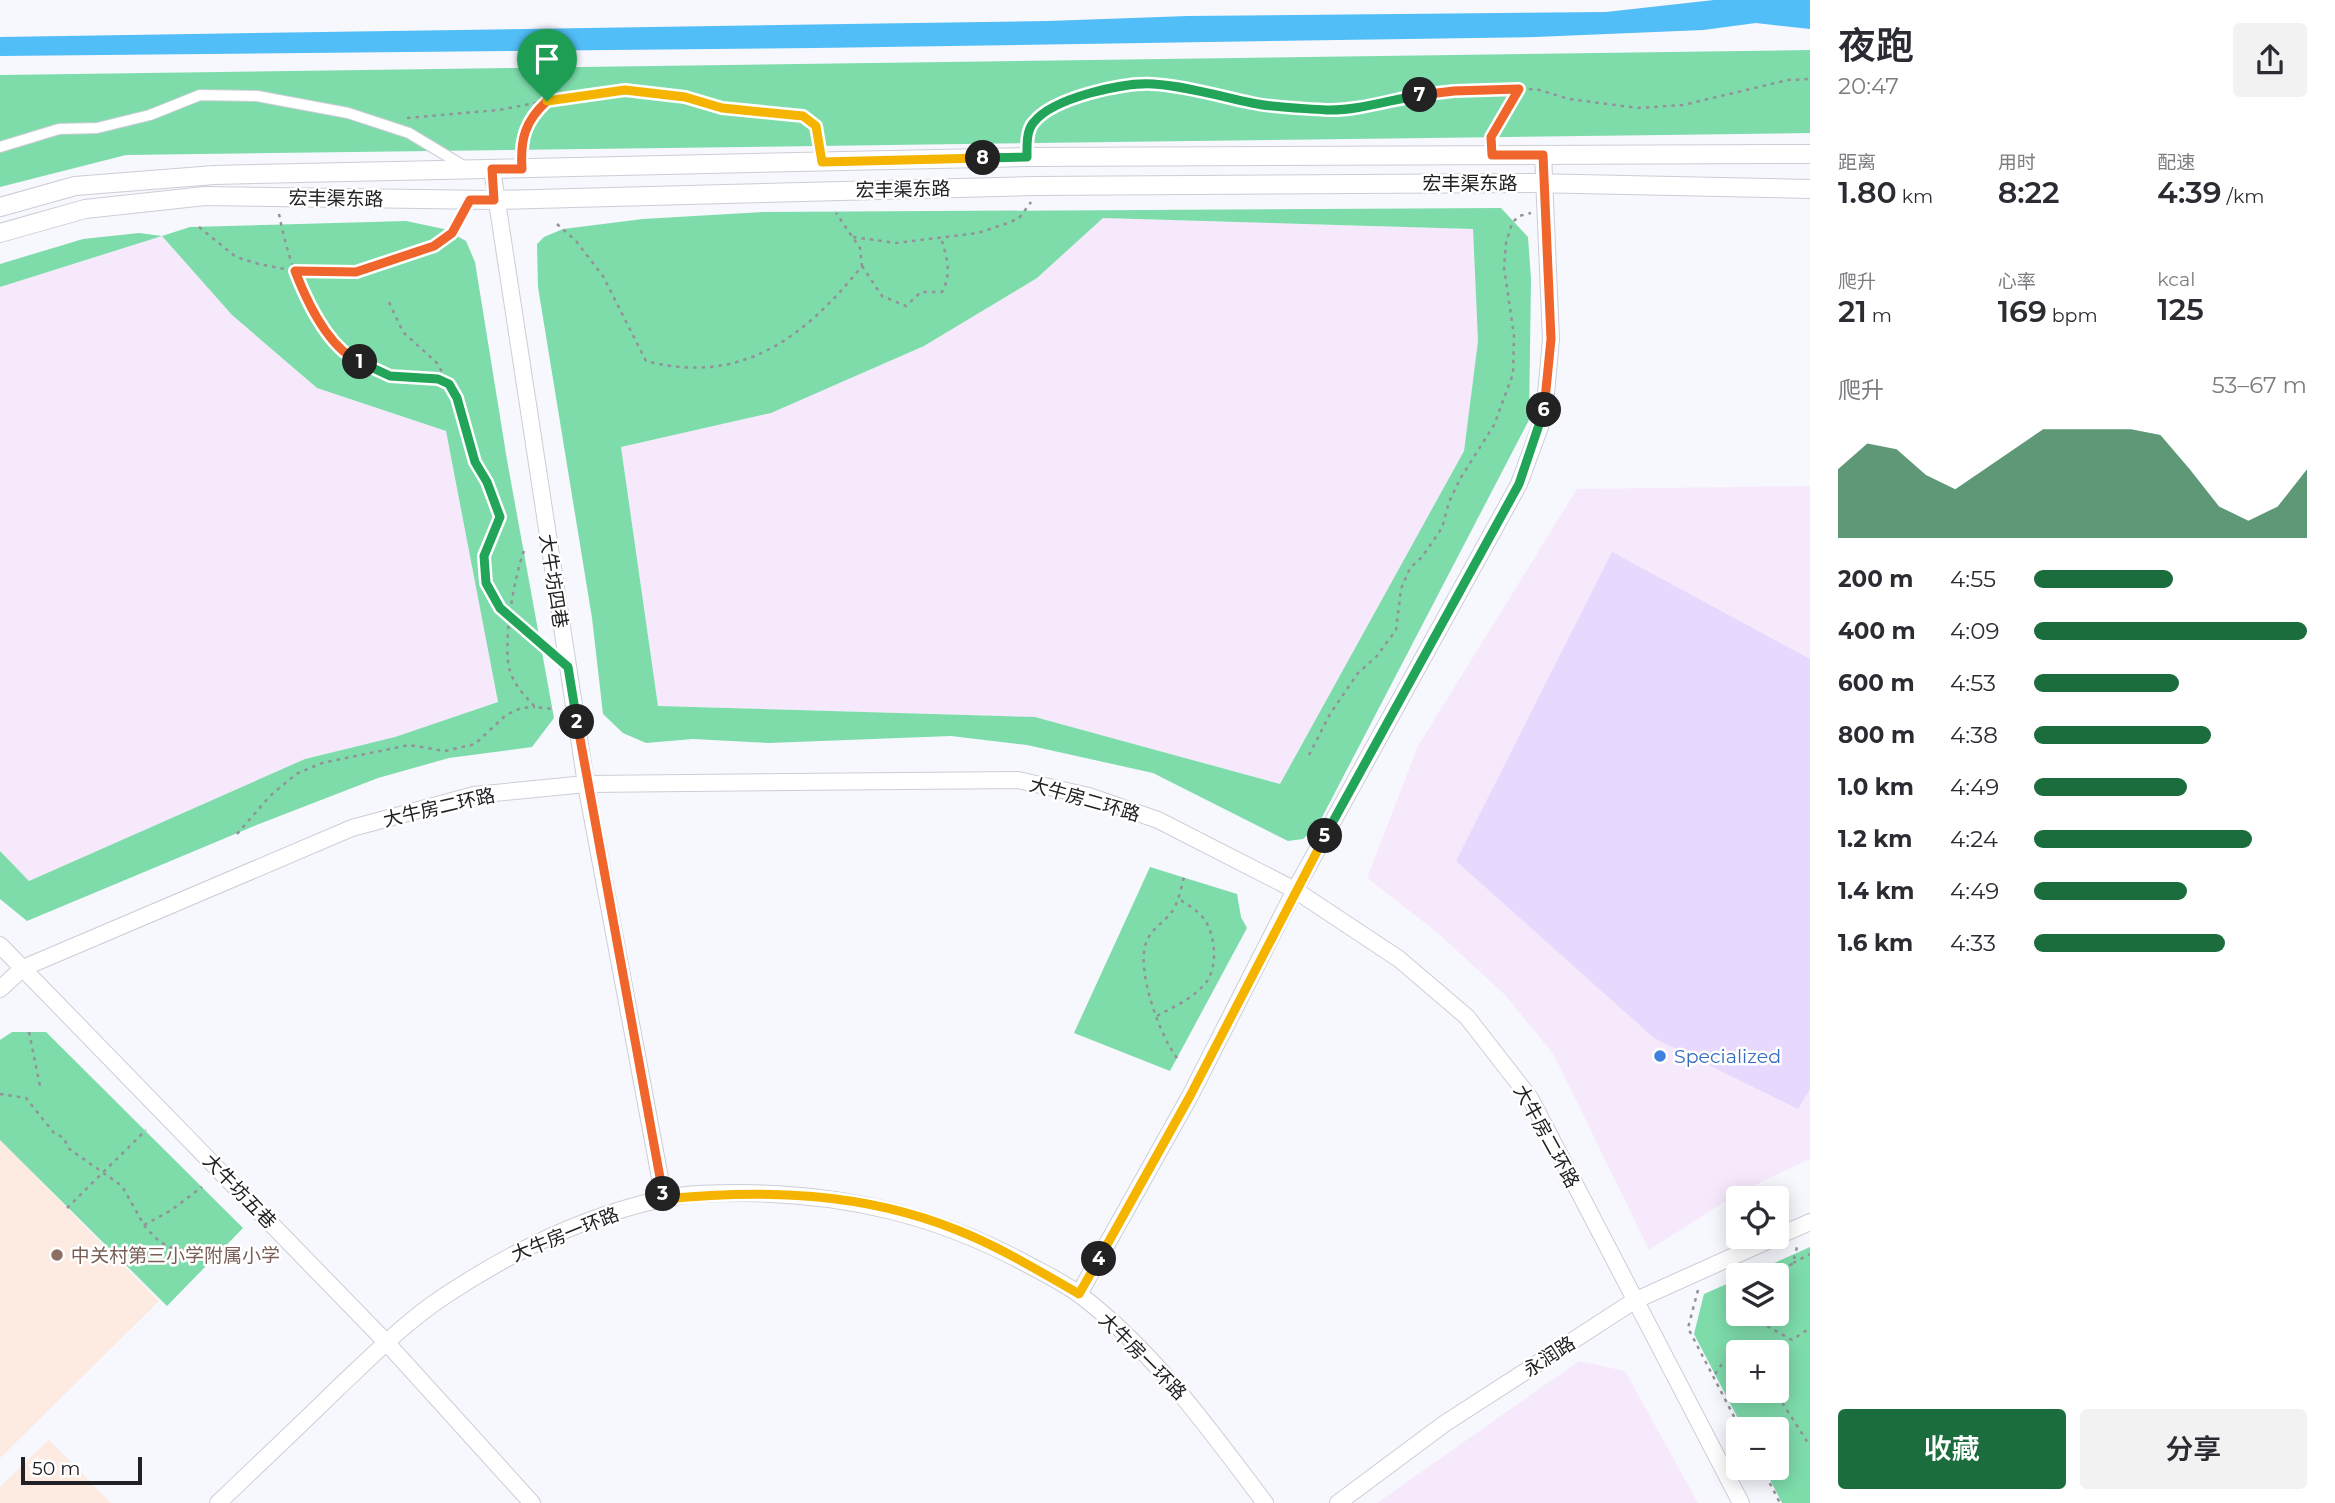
<!DOCTYPE html>
<html lang="zh">
<head>
<meta charset="utf-8">
<style>
	body { margin:0; font-family:Montserrat,"Noto Sans SC",sans-serif; background:#f2f2f3; color:#2b2b33; height:100vh; display:flex; flex-direction:column; font-size:26px; white-space:nowrap }
	* { box-sizing:border-box; margin:0 }
	p { font-size:23px; color:#7c7c81 }
	.icon { flex:none; width:38px; height:38px; fill:none; stroke:currentColor; stroke-width:2; stroke-linecap:round; stroke-linejoin:round }
	.map { position:relative; flex:1; overflow:hidden }
	.side { display:flex; flex-direction:column; background:#fff; width:525px }
	.side>* { flex:none }
	.controls { position:absolute; left:1726px; top:1186px; display:grid; gap:14px }
	.controls a { display:grid; place-items:center; width:63px; height:63px; border-radius:7px; background:#fff; box-shadow:0 4px 18px #0003; font-size:35px }
	.scale { position:absolute; left:21px; bottom:18px; width:121px; box-sizing:border-box; padding-left:7px; border:4px solid #212125; border-top:0; font-size:19px; line-height:24px; white-space:nowrap; color:#212125; -webkit-text-stroke:5px #fff; paint-order:stroke }
	.pin { position:absolute; display:grid; place-items:center; width:60px; height:60px; color:#fff; margin:-72px -30px; border-radius:50% 50% 50% 0; rotate:-45deg; box-shadow:0 0 7px #0007 }
	.pin .icon { rotate:45deg }
	.km { position:absolute; width:35px; height:35px; margin:-18px; border-radius:50%; background:#222; color:#fff; font-size:19px; line-height:35px; text-align:center }
	.round { display:grid; place-items:center; flex:none; width:74px; height:74px; border-radius:7px; background:#f2f2f3 }
	.overview { display:flex; align-items:center; justify-content:space-between; height:119px; padding:0 28px }
	h1 { font-size:38px; font-weight:600; line-height:52px }
	.figures { display:grid; grid-template-columns:repeat(3,1fr); gap:10px; height:119px; padding:7px 28px }
	.figures div { display:grid; align-content:center }
	.figures b { font-size:30px; font-weight:600 }
	.figures small { font-size:19px; font-weight:400 }
	.figures p { font-size:19px }
	.chart { height:196px; padding:14px 28px }
	.chart p { display:flex; justify-content:space-between }
	.chart svg { width:100%; height:126px; margin-top:7px; fill:#1b6d3e; opacity:.7 }
	.primary-button { display:flex; gap:14px; margin-top:auto; padding:14px 28px }
	.primary-button a { flex:1; height:80px; border-radius:7px; background:#1b6d3e; color:#fff; font-size:28px; font-weight:600; line-height:80px; text-align:center }
	.primary-button a+a { background:#f2f2f3; color:#2b2b33 }
	ul { padding:0 28px; list-style:none; font-size:23px }
	li { display:grid; grid-template-columns:112px 84px 1fr; align-items:center; height:52px }
	li i { height:18px; border-radius:9px; background:#1b6d3e }
	main { display:flex; flex:1; min-height:0 }
	.map>svg:first-child { display:block }
	.commercial { fill:#f6e9fc }
	.education { fill:#fdeae1 }
	.green { fill:#7edcab; fill-rule:evenodd }
	.water { fill:#51bef7 }
	.building { fill:#e6d9fd }
	.lines { fill:none; stroke-linecap:round; stroke-linejoin:round }
	.pedestrian-casing { stroke:#cdcdd8; stroke-width:12 }
	.tertiary-casing { stroke:#cdcdd8; stroke-width:18 }
	.secondary-casing { stroke:#cdcdd8; stroke-width:20 }
	.path { stroke:#929298; stroke-width:2.5; stroke-dasharray:3.5 5; stroke-linecap:butt }
	.pedestrian { stroke:#fff; stroke-width:10 }
	.tertiary { stroke:#fff; stroke-width:16 }
	.secondary { stroke:#fff; stroke-width:18 }
	.split-1-casing { stroke:#fff; stroke-width:14 }
	.split-2-casing { stroke:#fff; stroke-width:14 }
	.split-3-casing { stroke:#fff; stroke-width:14 }
	.split-4-casing { stroke:#fff; stroke-width:14 }
	.split-5-casing { stroke:#fff; stroke-width:14 }
	.split-6-casing { stroke:#fff; stroke-width:14 }
	.split-7-casing { stroke:#fff; stroke-width:14 }
	.split-8-casing { stroke:#fff; stroke-width:14 }
	.split-9-casing { stroke:#fff; stroke-width:14 }
	.split-1 { stroke:#f0652b; stroke-width:9 }
	.split-2 { stroke:#22a559; stroke-width:9 }
	.split-3 { stroke:#f0652b; stroke-width:9 }
	.split-4 { stroke:#f5b400; stroke-width:9 }
	.split-5 { stroke:#f5b400; stroke-width:9 }
	.split-6 { stroke:#22a559; stroke-width:9 }
	.split-7 { stroke:#f0652b; stroke-width:9 }
	.split-8 { stroke:#22a559; stroke-width:9 }
	.split-9 { stroke:#f5b400; stroke-width:9 }
	.shop-dot { fill:#3f7fe0; stroke:#fff; stroke-width:2.5 }
	.education-dot { fill:#8d6e63; stroke:#fff; stroke-width:2.5 }
	.labels { text-anchor:middle; stroke-width:5; stroke-linejoin:round; paint-order:stroke }
	.street-label { font-size:19px; fill:#212125; stroke:#fff }
	.shop-label { font-size:19px; fill:#366cbe; stroke:#fff; text-anchor:start }
	.education-label { font-size:19px; fill:#785e54; stroke:#fff; text-anchor:start }
</style>
</head>
<body>
<main>
<div class="map">
<svg width="1810" height="1503" viewBox="0 0 1810 1503">
	<rect width="100%" height="100%" fill="#f7f7fe"/>
	<!-- commercial -->
	<path class="commercial" d="M1103,218L1473,229L1478,341L1464,451L1280,784L1035,717L658,706L621,447L771,413L924,346L1037,278Z
		M162,236L232,315L317,388L446,431L498,702L395,737L305,759L29,881L0,851V287Z
		M1810,486V1159L1740,1192L1649,1250L1554,1055L1506,996L1438,933L1367,878L1418,746L1577,489Z
		M1579,1361L1625,1371L1698,1503H1377Z"/>
	<!-- education -->
	<path class="education" d="M0,1140L159,1301L0,1458Z
		M49,1440L111,1503H0V1487Z"/>
	<!-- green -->
	<path class="green" d="M1810,50V133L126,155L0,187V75Z
		M1501,208L1528,237L1531,279L1529,420L1317,827L1303,839L1288,841L1153,773L1027,745L951,736L769,743L693,739L646,743L623,733L603,714L592,618L538,287L537,244L544,237L563,229L643,219L763,212ZM1103,218L1473,229L1478,341L1464,451L1280,784L1035,717L658,706L621,447L771,413L924,346L1037,278Z
		M406,221L444,229L466,241L475,262L507,460L554,718L532,747L449,758L378,778L259,824L27,921L0,899V851L29,881L305,759L395,737L498,702L446,431L317,388L232,315L162,236L0,287V264L83,239L139,233L162,236L190,227Z
		M1150,867L1237,894L1241,917L1247,928L1170,1071L1074,1033Z
		M12,1032H46L243,1228L167,1306L0,1140V1040Z
		M1810,1247V1503H1782L1764,1468H1776V1430H1744L1694,1334L1704,1294L1738,1279V1314H1776V1276H1745ZM1738,1353H1776V1391H1738Z"/>
	<!-- water -->
	<path class="water" d="M1714,0H1810V29L1756,23L1703,30L1535,37L816,48L0,56V37L1048,21L1188,16L1606,12Z"/>
	<!-- building -->
	<path class="building" d="M1612,552L1810,659V1089L1798,1109L1654,1038L1456,861Z"/>
	<g class="lines">
		<!-- pedestrian casing -->
		<g class="pedestrian-casing">
			<path id="pedestrian" d="M0,147L59,129L97,128L150,115L200,95L257,96L348,113L409,133L467,168"/>
		</g>
		<!-- tertiary casing -->
		<g class="tertiary-casing">
			<path id="tertiary" d="M492,169L586,784L664,1199
				M0,945L386,1342L532,1503
				M0,989L23,968L352,828L474,795L586,784L1018,780L1089,796L1158,820L1295,890L1399,959L1467,1017L1530,1098L1741,1503
				M1776,1237L1810,1222
				M1079,1294L1190,1096L1295,890L1519,484L1544,416L1551,339L1543,154
				M218,1503C258,1465 298,1427 337,1389C371,1357 404,1323 443,1297C509,1253 584,1216 662,1199C688,1193 718,1193 744,1193C845,1194 936,1215 1025,1263C1043,1273 1063,1282 1080,1295C1154,1351 1209,1429 1265,1503
				M1338,1503L1444,1424L1634,1301L1776,1237"/>
		</g>
		<!-- secondary casing -->
		<g class="secondary-casing">
			<path id="secondary" d="M0,207L75,186L214,175L1027,157L1810,154
				M0,233L85,209L205,196L494,200L1033,186L1530,183L1810,189"/>
		</g>
		<!-- path -->
		<path class="path" d="M407,118L499,110L592,92L625,90L686,97L721,108L803,116L815,126L820,147
			M1491,137L1519,89
			M1028,140L1032,123L1044,113L1073,99L1114,86L1150,84L1187,88L1254,103L1331,110L1454,91L1536,89L1569,99L1638,108L1683,105L1788,80L1810,79
			M521,152C522,130 531,116 547,101
			M279,214C291,276 321,359 391,376C408,380 435,372 448,384C464,397 468,440 475,459C477,467 484,474 487,482C493,493 496,506 500,517C494,529 485,543 484,557C481,601 521,626 550,650
			M557,224L576,241L603,276L646,361C742,386 805,337 862,266L860,248L836,213
			M199,227L236,257L259,264L295,271L356,272L434,245L452,233L462,215
			M853,237L896,243L978,233L1011,222L1020,217L1031,202
			M862,266L882,296L906,306L921,292H942C952,274 947,257 941,238
			M389,302L403,332L437,363L449,384
			M524,551C514,577 502,645 510,671C514,685 526,697 535,707L553,709
			M1309,755L1330,714L1358,673L1376,657L1396,630L1401,589L1410,568L1422,557L1442,528L1449,502L1460,479L1494,425L1513,374L1514,336L1504,267L1506,243L1512,223L1519,216L1531,213
			M237,834L270,796L296,774L322,763L409,745L445,751L475,744L506,715L521,708L535,707
			M1157,1016C1173,1007 1190,1000 1203,986C1219,971 1216,935 1204,919C1198,910 1186,904 1178,898
			M29,1032L40,1086
			M1177,1058C1160,1036 1136,970 1146,943C1150,930 1163,923 1171,913C1178,904 1181,889 1184,877
			M0,1094L26,1098L54,1133L64,1138L68,1148L122,1186L144,1225L170,1211L202,1187
			M67,1208L146,1130
			M144,1225C156,1240 167,1250 187,1250
			M1793,1263L1810,1254
			M1776,1276L1793,1263L1798,1243
			M1698,1290L1688,1328L1741,1430
			M1755,1314L1767,1326L1792,1340L1810,1328
			M1715,1374L1722,1364L1738,1359
			M1776,1387L1783,1404L1810,1446
			M1762,1468L1780,1503"/>
		<!-- pedestrian -->
		<use href="#pedestrian" class="pedestrian"/>
		<!-- tertiary -->
		<use href="#tertiary" class="tertiary"/>
		<!-- secondary -->
		<use href="#secondary" class="secondary"/>
	</g>
	<g class="lines">
		<!-- split-1 casing -->
		<g class="split-1-casing">
			<path id="split-1" d="M360,362C328,348 307,302 295,271L356,272L434,246L452,233L470,200H494L492,169H522C520,139 525,121 547,101"/>
		</g>
		<!-- split-2 casing -->
		<g class="split-2-casing">
			<path id="split-2" d="M360,362L390,376L438,379L449,384L457,398L475,462L487,482L500,517L484,556L486,583L500,608L568,667L577,722"/>
		</g>
		<!-- split-3 casing -->
		<g class="split-3-casing">
			<path id="split-3" d="M577,722L663,1194"/>
		</g>
		<!-- split-4 casing -->
		<g class="split-4-casing">
			<path id="split-4" d="M663,1194L664,1199C763,1189 863,1192 957,1230C1000,1247 1039,1271 1079,1294L1099,1259"/>
		</g>
		<!-- split-5 casing -->
		<g class="split-5-casing">
			<path id="split-5" d="M1099,1259L1190,1096L1325,836"/>
		</g>
		<!-- split-6 casing -->
		<g class="split-6-casing">
			<path id="split-6" d="M1325,836L1519,484L1544,410"/>
		</g>
		<!-- split-7 casing -->
		<g class="split-7-casing">
			<path id="split-7" d="M1420,95L1454,91L1519,89L1491,137L1492,155H1543L1551,339L1544,410"/>
		</g>
		<!-- split-8 casing -->
		<g class="split-8-casing">
			<path id="split-8" d="M983,158L1027,157C1027,147 1026,130 1034,122C1053,98 1123,82 1153,84C1186,86 1219,96 1252,103C1276,108 1301,108 1326,110C1357,111 1390,100 1420,95"/>
		</g>
		<!-- split-9 casing -->
		<g class="split-9-casing">
			<path id="split-9" d="M547,101L625,90L685,97L722,108L803,116L816,126L822,162L983,158"/>
		</g>
		<!-- split-1 -->
		<use href="#split-1" class="split-1"/>
		<!-- split-2 -->
		<use href="#split-2" class="split-2"/>
		<!-- split-3 -->
		<use href="#split-3" class="split-3"/>
		<!-- split-4 -->
		<use href="#split-4" class="split-4"/>
		<!-- split-5 -->
		<use href="#split-5" class="split-5"/>
		<!-- split-6 -->
		<use href="#split-6" class="split-6"/>
		<!-- split-7 -->
		<use href="#split-7" class="split-7"/>
		<!-- split-8 -->
		<use href="#split-8" class="split-8"/>
		<!-- split-9 -->
		<use href="#split-9" class="split-9"/>
	</g>
	<!-- markers -->
	<circle class="shop-dot" cx="1660" cy="1056" r="7"/>
	<circle class="education-dot" cx="57" cy="1255" r="7"/>
	<g class="labels">
		<!-- street labels -->
		<g class="street-label">
			<text x="1470" y="190">宏丰渠东路</text>
			<text transform="translate(903 189) rotate(-1)" y="7">宏丰渠东路</text>
			<text transform="translate(336 198) rotate(1)" y="7">宏丰渠东路</text>
			<text transform="translate(554 581) rotate(81)" y="7">大牛坊四巷</text>
			<text transform="translate(1085 799) rotate(16)" y="7">大牛房二环路</text>
			<text transform="translate(439 807) rotate(-13)" y="7">大牛房二环路</text>
			<text transform="translate(1547 1136) rotate(61)" y="7">大牛房二环路</text>
			<text transform="translate(240 1191) rotate(46)" y="7">大牛坊五巷</text>
			<text transform="translate(565 1234) rotate(-22)" y="7">大牛房一环路</text>
			<text transform="translate(1143 1356) rotate(45)" y="7">大牛房一环路</text>
			<text transform="translate(1549 1356) rotate(-33)" y="7">永润路</text>
		</g>
		<!-- shop labels -->
		<g class="shop-label">
			<text x="1674" y="1063">Specialized</text>
		</g>
		<!-- education labels -->
		<g class="education-label">
			<text x="71" y="1262">中关村第三小学附属小学</text>
		</g>
	</g>
</svg>
<div class="controls">
<a><svg class="icon" aria-label="locate" viewBox="0 0 24 24"><circle cx="12" cy="12" r="6"/><path d="M12 2v4M12 18v4M2 12h4M18 12h4"/></svg></a>
<a><svg class="icon" aria-label="layers" viewBox="0 0 24 24"><path d="M12 4l9 5-9 5-9-5zM3 14l9 5 9-5"/></svg></a>
<a>+</a>
<a>−</a>
</div>
<div class="scale">50 m</div>
<div class="pin" style="left:547px;top:101px;background:#1e9e55"><svg class="icon" aria-label="arrive" viewBox="0 0 24 24"><path d="M6 21V4h12l-3 4 3 4H6"/></svg></div>
<b class="km" style="left:360px;top:362px">1</b>
<b class="km" style="left:577px;top:722px">2</b>
<b class="km" style="left:663px;top:1194px">3</b>
<b class="km" style="left:1099px;top:1259px">4</b>
<b class="km" style="left:1325px;top:836px">5</b>
<b class="km" style="left:1544px;top:410px">6</b>
<b class="km" style="left:1420px;top:95px">7</b>
<b class="km" style="left:983px;top:158px">8</b>
</div>
<section class="side">
<div class="overview"><div><h1>夜跑</h1><p>20:47</p></div><a class="round"><svg class="icon" aria-label="share" viewBox="0 0 24 24"><path d="M12 15V3M7 8l5-5 5 5M5 13v7h14v-7"/></svg></a></div>
<div class="figures">
<div><p>距离</p><b>1.80<small> km</small></b></div>
<div><p>用时</p><b>8:22</b></div>
<div><p>配速</p><b>4:39<small> /km</small></b></div>
</div>
<div class="figures">
<div><p>爬升</p><b>21<small> m</small></b></div>
<div><p>心率</p><b>169<small> bpm</small></b></div>
<div><p>kcal</p><b>125</b></div>
</div>
<div class="chart"><p><span>爬升</span>53–67 m</p>
<svg viewBox="0 0 160 44" preserveAspectRatio="none"><path d="M0 44V20L10 11L20 13L30 22L40 27L50 20L60 13L70 6L80 6L90 6L100 6L110 8L120 20L130 33L140 38L150 33L160 20V44z"/></svg>
</div>
<ul>
<li><b>200 m</b>4:55<i style="width:51%"></i></li>
<li><b>400 m</b>4:09<i style="width:100%"></i></li>
<li><b>600 m</b>4:53<i style="width:53%"></i></li>
<li><b>800 m</b>4:38<i style="width:65%"></i></li>
<li><b>1.0 km</b>4:49<i style="width:56%"></i></li>
<li><b>1.2 km</b>4:24<i style="width:80%"></i></li>
<li><b>1.4 km</b>4:49<i style="width:56%"></i></li>
<li><b>1.6 km</b>4:33<i style="width:70%"></i></li>
</ul>
<div class="primary-button"><a>收藏</a><a>分享</a></div>
</section>
</main>
</body>
</html>
